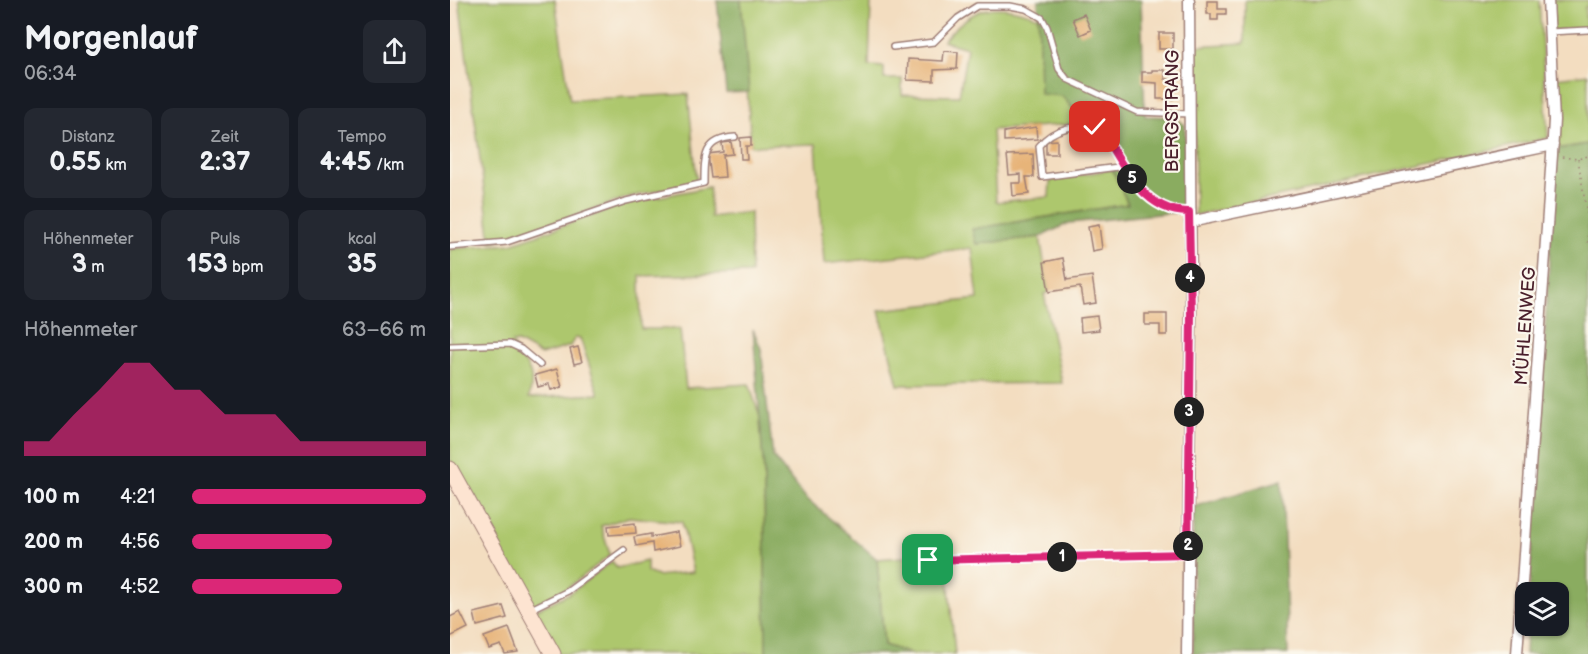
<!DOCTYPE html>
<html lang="de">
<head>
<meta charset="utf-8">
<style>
	body { margin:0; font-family:"Balsamiq Sans",sans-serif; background:#242831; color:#f1f3f6; height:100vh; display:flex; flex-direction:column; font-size:22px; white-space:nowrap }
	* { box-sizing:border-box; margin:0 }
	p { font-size:20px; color:#9ea1a6 }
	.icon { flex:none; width:33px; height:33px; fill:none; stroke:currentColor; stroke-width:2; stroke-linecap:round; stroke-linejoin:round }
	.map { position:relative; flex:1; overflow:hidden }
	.sheet { display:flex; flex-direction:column; background:#171b24; width:450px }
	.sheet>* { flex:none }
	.buttons { position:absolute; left:1065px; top:582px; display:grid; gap:12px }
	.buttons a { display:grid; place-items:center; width:54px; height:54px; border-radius:12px; background:#171b24; box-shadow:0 2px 4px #0004; font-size:30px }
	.pin { position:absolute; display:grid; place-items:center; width:51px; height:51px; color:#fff; margin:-26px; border-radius:12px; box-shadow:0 3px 9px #0006 }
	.km { position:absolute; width:30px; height:30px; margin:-15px; border-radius:50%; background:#222; color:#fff; font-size:16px; line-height:30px; text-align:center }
	.round { display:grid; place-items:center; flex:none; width:63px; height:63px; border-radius:12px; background:#242831 }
	.head { display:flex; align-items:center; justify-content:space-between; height:102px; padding:0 24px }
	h1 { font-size:33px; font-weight:700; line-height:45px }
	.figures { display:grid; grid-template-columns:repeat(3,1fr); gap:9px; height:102px; padding:6px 24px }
	.figures div { display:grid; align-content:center; border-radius:12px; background:#242831; text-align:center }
	.figures b { font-size:26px; font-weight:700 }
	.figures small { font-size:16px; font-weight:400 }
	.figures p { font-size:16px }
	.chart { height:168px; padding:12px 24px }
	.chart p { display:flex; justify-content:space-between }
	.chart svg { width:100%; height:108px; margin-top:6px; fill:#db2777; opacity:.7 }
	ul { padding:0 24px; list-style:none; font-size:20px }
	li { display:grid; grid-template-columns:96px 72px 1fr; align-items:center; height:45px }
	li i { height:15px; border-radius:8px; background:#db2777 }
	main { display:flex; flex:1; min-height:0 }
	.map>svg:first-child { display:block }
	.green { fill:#adc76d; stroke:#7c734c; stroke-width:1.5; fill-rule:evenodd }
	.forest { fill:#8aac60; stroke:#6a6646; stroke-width:1.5 }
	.building { fill:#e7b479 }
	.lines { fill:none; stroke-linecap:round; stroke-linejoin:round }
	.lane-casing { stroke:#9e7e76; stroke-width:8 }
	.street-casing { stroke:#9e7e76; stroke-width:13 }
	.secondary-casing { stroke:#9e7e76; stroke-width:17 }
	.path { stroke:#9e7e76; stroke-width:1.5; stroke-dasharray:1.5 4.5; stroke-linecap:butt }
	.lane { stroke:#fff; stroke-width:5 }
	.street { stroke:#fff; stroke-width:10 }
	.secondary { stroke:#fde4d1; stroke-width:15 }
	.route-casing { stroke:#fff; stroke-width:12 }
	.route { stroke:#db2777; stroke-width:8 }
	.labels { text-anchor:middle; stroke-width:4.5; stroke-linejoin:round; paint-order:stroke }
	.street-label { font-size:18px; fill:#4a1f2b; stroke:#fbf7ec }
</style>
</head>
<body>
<main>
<section class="sheet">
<div class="head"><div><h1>Morgenlauf</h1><p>06:34</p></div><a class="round"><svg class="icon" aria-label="share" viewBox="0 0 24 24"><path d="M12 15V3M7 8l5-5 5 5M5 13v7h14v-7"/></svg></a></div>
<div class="figures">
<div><p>Distanz</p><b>0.55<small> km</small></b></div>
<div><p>Zeit</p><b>2:37</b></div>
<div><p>Tempo</p><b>4:45<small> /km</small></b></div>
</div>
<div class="figures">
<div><p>Höhenmeter</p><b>3<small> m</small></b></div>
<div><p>Puls</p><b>153<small> bpm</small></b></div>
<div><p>kcal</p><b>35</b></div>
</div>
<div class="chart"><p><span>Höhenmeter</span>63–66 m</p>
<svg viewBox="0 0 160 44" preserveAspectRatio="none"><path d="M0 44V38L10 38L20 27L30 17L40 6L50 6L60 17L70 17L80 27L90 27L100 27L110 38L120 38L130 38L140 38L150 38L160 38V44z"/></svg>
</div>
<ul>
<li><b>100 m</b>4:21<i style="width:100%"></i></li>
<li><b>200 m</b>4:56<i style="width:60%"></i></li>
<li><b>300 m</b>4:52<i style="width:64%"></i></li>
</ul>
</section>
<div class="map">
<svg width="1138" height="654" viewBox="0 0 1138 654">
	<rect width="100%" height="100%" fill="#fbf7ec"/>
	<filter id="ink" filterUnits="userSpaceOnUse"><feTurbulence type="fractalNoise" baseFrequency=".0167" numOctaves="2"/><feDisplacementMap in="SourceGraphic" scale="12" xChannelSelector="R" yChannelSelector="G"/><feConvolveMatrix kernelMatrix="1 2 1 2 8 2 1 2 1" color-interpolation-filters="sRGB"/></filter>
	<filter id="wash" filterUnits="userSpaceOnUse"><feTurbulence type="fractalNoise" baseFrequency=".008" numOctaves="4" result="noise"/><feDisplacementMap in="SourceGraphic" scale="24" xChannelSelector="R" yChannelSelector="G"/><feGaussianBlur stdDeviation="1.35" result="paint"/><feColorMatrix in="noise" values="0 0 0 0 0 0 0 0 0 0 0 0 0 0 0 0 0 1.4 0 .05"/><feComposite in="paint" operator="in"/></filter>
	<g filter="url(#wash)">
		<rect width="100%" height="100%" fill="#f3ddc0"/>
		<!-- green -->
		<path class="green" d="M9,0H105L120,100L238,94L247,182L179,197L82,231L41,242Z
			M291,0H421L419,66L434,67V79H452V95L509,96L517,48L493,41C523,6 544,0 588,17L612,96L636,123L542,130L546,202L599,197L600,181L662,169L678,204L523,229L526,244L590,237L599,292L594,294L612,383L448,385L429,310L528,299L522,248L374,264L366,144L301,146Z
			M795,0H1089L1098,138L745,215L744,46L795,43Z
			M1102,0H1138V7H1135L1136,28L1103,31Z
			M1138,74V144L1106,149V78Z
			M259,187L261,217L300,212L301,273L190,276L191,329H230L236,388L299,384L310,417L314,473L316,654H106L84,611L120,593L162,561L167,568L197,561V572L207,576L243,572L232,522L179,517L151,526L160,555L116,589L81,606L0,461V249L61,244L178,203ZM125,338H130L149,394L79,398C87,366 73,366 62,343L68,342L91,355L120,346Z
			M496,554L505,654H461L434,645L427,559Z"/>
		<!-- forest -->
		<path class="forest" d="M267,0H291L299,92L276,93Z
			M588,0H691L695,116L724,117L735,125L737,211L619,223L590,237L526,244L522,229L678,204L662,169L673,166L652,126L636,123L612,96L590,94Z
			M1138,144V654H1075L1076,626H1108V592H1079L1106,149Z
			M303,329L311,349L323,457L356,498L427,559L434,645L461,654H316L314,473Z
			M832,480L838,654H743V507Z"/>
		<g id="blocks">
			<!-- building -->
			<path class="building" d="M757,1H768V9H776V14H768V20H761V14H757Z
				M634,14L641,30L630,35L623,19Z
				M709,33H723V49H709Z
				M494,51L508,52L507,69L484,70V81L457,80L458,59L493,61Z
				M702,70H715V79H723V99H707V83L692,82V72H702Z
				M586,127L587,139L554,141V132Z
				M301,137V146H296L297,159H291L290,138Z
				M607,140V154H596V141Z
				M281,142L283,154L273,155L275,177L261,178L258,154L273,152L272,143Z
				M583,154L584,177H576L579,194L563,196L562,183H571V174L559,175L557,155Z
				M649,225L652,249L642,251L638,227Z
				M613,258L617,280L642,276L646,303L633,305L630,287L599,292L594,262Z
				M695,314H717V335H710V325H695Z
				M647,316L649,330L631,332L630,318Z
				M128,347L132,362L124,364L120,349Z
				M107,369L112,387L101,390L99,384L88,387L85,375Z
				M185,523L186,533L159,535L158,526Z
				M227,532L230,546L203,552L202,543L186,546L184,537L201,534V537Z
				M53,606L57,618L27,626L24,613Z
				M10,612L18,628L0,637V617Z
				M59,628L68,652L55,654L51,645L39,649L34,637Z"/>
		</g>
	</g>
	<g filter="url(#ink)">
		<use href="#blocks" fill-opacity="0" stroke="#9e7e76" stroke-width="1.5"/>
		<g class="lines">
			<!-- lane casing -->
			<g class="lane-casing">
				<path id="lane" d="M1099,32L1138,30
					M443,47L484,42L508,18L527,6H560L576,9L592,18L597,27L609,69L617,79L687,112L740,114
					M674,169L651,129C629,123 603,127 589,146L592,177L668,167L704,200L721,209L739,212
					M0,247L57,242L176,201L254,183C254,156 254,139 285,137
					M0,346L60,344L71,349L90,365
					M81,609L118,591L174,550"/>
			</g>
			<!-- street casing -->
			<g class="street-casing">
				<path id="street" d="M740,222L1103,145
					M737,654L741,315L739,0
					M1067,654L1102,155L1104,120L1098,0"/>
			</g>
			<!-- secondary casing -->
			<g class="secondary-casing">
				<path id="secondary" d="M0,469L103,654"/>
			</g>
			<!-- path -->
			<path class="path" d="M1112,157L1128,159L1138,156
				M1128,159L1138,220
				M1138,235V246
				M478,560L728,555"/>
			<!-- lane -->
			<use href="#lane" class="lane"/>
			<!-- street -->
			<use href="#street" class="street"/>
			<!-- secondary -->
			<use href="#secondary" class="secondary"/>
		</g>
	</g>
	<g class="lines" filter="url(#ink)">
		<!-- route casing -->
		<g class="route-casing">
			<path id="route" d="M478,560L738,554L741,315L739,212C693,213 670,161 651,129L645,127"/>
		</g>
		<!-- route -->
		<use href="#route" class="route"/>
	</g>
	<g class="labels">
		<!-- street labels -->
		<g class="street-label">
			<text transform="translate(722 111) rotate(-90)" y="6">BERGSTRANG</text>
			<text transform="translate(1075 326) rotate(-86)" y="6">MÜHLENWEG</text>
		</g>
	</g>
</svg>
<div class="buttons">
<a><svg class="icon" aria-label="layers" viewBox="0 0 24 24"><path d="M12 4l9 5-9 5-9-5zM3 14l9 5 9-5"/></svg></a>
</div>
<div class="pin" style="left:478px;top:560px;background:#1e9e55"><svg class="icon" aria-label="arrive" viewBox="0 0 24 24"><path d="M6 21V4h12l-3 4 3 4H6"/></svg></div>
<div class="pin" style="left:645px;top:127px;background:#d93025"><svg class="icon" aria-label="check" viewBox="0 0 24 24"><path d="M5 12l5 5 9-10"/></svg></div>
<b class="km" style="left:612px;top:557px">1</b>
<b class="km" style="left:738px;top:546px">2</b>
<b class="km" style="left:739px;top:412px">3</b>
<b class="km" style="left:740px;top:278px">4</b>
<b class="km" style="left:682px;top:179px">5</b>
</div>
</main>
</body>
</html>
